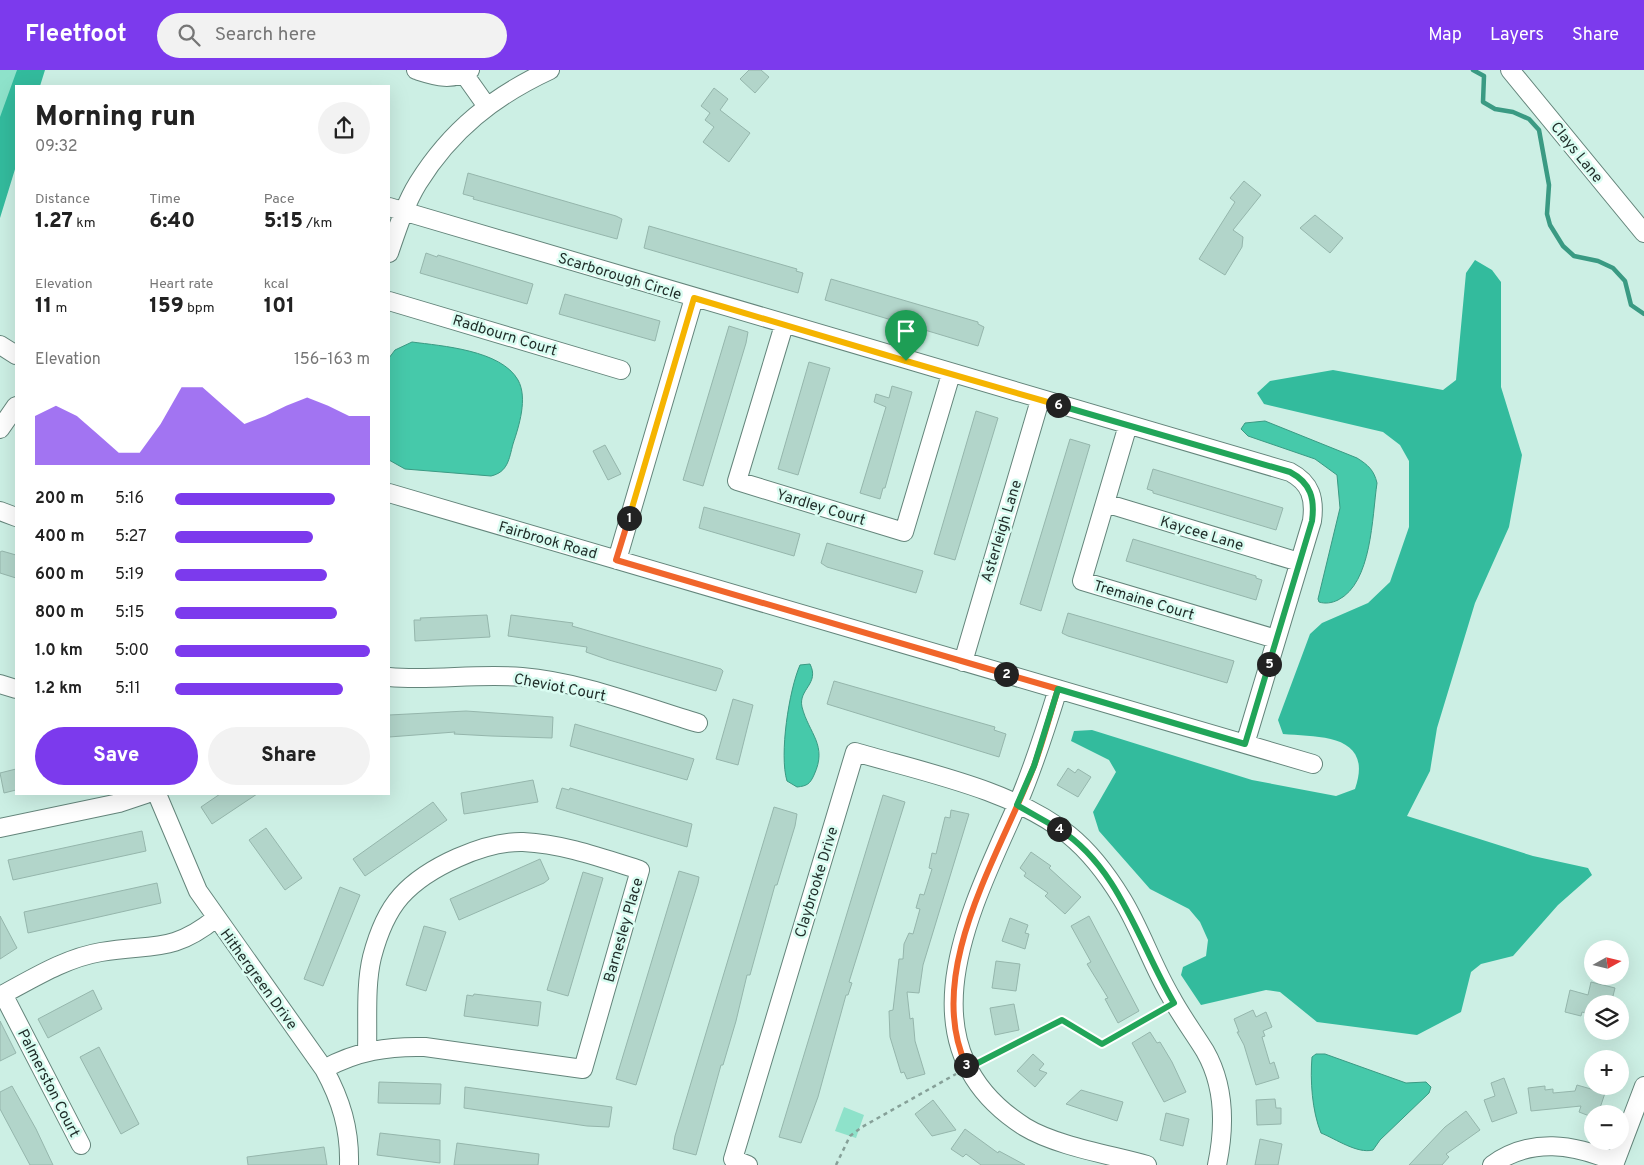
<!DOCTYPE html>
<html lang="en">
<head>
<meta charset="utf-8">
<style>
	body { margin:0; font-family:Overpass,sans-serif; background:#f2f2f2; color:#222; height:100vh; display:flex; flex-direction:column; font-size:19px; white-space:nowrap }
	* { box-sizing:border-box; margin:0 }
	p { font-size:16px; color:#767676 }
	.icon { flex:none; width:28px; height:28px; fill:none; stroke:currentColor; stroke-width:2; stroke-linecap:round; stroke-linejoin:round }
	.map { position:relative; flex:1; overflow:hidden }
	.panel { position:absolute; left:15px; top:15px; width:375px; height:710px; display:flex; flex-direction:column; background:#fff; border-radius:0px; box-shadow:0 5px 20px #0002 }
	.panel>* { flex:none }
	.needle { width:32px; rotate:82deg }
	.tools { position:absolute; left:1584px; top:870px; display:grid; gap:10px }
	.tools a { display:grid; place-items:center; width:45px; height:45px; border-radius:50%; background:#fff; box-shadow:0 5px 20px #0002; font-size:25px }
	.pin { position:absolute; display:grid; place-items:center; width:42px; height:42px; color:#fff; margin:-51px -21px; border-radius:50% 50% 50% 0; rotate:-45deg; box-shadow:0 0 5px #0007 }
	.pin .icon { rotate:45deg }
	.km { position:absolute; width:25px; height:25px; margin:-12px; border-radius:50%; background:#222; color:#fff; font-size:14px; line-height:25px; text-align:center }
	.round { display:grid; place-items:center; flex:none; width:52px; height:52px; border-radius:26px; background:#f2f2f2 }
	.summary { display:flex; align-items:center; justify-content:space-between; height:85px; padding:0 20px }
	h1 { font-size:28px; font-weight:800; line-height:38px }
	.metrics { display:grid; grid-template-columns:repeat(3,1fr); gap:8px; height:85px; padding:5px 20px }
	.metrics div { display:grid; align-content:center }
	.metrics b { font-size:21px; font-weight:800 }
	.metrics small { font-size:14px; font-weight:400 }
	.metrics p { font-size:14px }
	.chart { height:140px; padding:10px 20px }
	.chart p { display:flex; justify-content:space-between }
	.chart svg { width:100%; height:90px; margin-top:5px; fill:#7c3aed; opacity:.7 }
	.cta { display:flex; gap:10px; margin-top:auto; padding:10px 20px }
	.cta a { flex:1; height:58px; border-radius:30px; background:#7c3aed; color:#fff; font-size:20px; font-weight:800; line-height:58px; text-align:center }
	.cta a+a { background:#f2f2f2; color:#222 }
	ul { padding:0 20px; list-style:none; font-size:16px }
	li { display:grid; grid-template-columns:80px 60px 1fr; align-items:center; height:38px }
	li i { height:12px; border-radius:6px; background:#7c3aed }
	header { display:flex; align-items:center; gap:30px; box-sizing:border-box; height:70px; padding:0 25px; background:#7c3aed; color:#fff }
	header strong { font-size:24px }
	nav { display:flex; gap:28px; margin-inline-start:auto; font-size:18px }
	.search { width:350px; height:45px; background:#f2f2f2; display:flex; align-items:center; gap:12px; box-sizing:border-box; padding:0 18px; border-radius:28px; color:#767676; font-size:19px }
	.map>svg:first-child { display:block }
	.green { fill:#8ee2ca }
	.forest { fill:#33bb9d }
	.water { fill:#46c9aa; stroke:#3a9a83 }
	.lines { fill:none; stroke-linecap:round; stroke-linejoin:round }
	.stream { stroke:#3a9a83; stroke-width:4.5 }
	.building { fill:#b2d5ca; stroke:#95b6ac }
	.minor-casing { stroke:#64857b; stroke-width:20 }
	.path { stroke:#86a098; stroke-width:2.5; stroke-dasharray:4 4; stroke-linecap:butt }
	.minor { stroke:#fff; stroke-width:18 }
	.split-1-casing { stroke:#fff; stroke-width:10 }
	.split-2-casing { stroke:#fff; stroke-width:10 }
	.split-3-casing { stroke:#fff; stroke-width:10 }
	.split-4-casing { stroke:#fff; stroke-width:10 }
	.split-5-casing { stroke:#fff; stroke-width:10 }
	.split-6-casing { stroke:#fff; stroke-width:10 }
	.split-7-casing { stroke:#fff; stroke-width:10 }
	.split-1 { stroke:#f5b400; stroke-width:6 }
	.split-2 { stroke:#f0652b; stroke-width:6 }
	.split-3 { stroke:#f0652b; stroke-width:6 }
	.split-4 { stroke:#22a559; stroke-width:6 }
	.split-5 { stroke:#22a559; stroke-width:6 }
	.split-6 { stroke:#22a559; stroke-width:6 }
	.split-7 { stroke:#f5b400; stroke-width:6 }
	.labels { text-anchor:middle; stroke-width:5; stroke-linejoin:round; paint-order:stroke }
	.street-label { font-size:15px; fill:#1f2c28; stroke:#d9fcf1 }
</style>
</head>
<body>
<header>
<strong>Fleetfoot</strong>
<div class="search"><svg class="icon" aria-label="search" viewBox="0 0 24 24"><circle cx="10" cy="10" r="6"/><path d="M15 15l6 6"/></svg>Search here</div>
<nav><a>Map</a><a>Layers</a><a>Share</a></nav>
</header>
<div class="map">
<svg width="1644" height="1095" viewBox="0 0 1644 1095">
	<rect width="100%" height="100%" fill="#ccefe4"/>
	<!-- green -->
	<path class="green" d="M0,0H36L16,16L0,107Z
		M844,1037L864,1045L856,1068L835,1061Z"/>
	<!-- forest -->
	<path class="forest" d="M17,0H45L40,16H16V96L0,148V47Z
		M1475,190L1492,200L1501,212V317L1522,385L1509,457L1475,533L1437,658L1430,701L1407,746L1533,786L1588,798L1592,805L1558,835L1513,886L1481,894L1471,902L1461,942L1417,965L1317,952L1280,922L1266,920L1201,935L1181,905L1183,897L1206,886L1208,870L1200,852L1189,839L1150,819L1099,761L1093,742L1116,702L1109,690L1071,671L1074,661L1092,660L1252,710L1336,726L1355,719C1374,664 1320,667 1283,664L1278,650L1310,564L1322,553L1368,533L1390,512L1409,457V391L1400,375L1383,362L1264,334L1257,323L1270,311L1333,300L1443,320L1456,310L1466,203Z"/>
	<!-- water -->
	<path class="water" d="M412,272C442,276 501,280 518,310C528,328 519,356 513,374C509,389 508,402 491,406L405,399L389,390V288L395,280Z
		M1265,351L1357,388C1368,395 1374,400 1377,413C1372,447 1372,513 1338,530C1332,533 1325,534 1319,532L1318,529L1340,438L1337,405L1315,389L1248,366L1241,359L1245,353Z
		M810,594C820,614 798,619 802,637C809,664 828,675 814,705C810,714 807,716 797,717L787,711C779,685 789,620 800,595Z
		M1316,984H1325L1406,1013L1426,1012L1431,1017L1429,1023L1380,1070L1373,1080C1357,1084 1336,1069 1321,1063C1312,1041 1310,1010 1312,987Z"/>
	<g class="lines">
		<!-- stream -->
		<path class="stream" d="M1473,0L1484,6L1483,32L1495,39L1513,42L1529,49L1539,60L1549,115L1547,144L1550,155L1563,176L1574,186L1598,191L1613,198L1625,211L1631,235L1644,244"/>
	</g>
	<!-- building -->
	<path class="building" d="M749,0H761L769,7L755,23L740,9Z
		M714,18L728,29L720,40L750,63L729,92L703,72L714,57L705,50L710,43L701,36Z
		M468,103L616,146L622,149L617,169L473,129L474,127L463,124Z
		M1244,111L1261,125L1233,160L1243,167L1242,177L1225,205L1199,189L1235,132L1230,128Z
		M1315,145L1343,168L1330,183L1300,158Z
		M649,156L797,199L796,201L803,203L798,223L644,178Z
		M426,183L437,187L438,185L533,214L527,234L420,203Z
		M831,209L978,252V254L984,257L978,276L825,230Z
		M565,224L660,251L655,271L559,244Z
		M729,256L748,262L746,273L703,416L683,410Z
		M809,292L830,298L798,405L778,399Z
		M892,316L912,322L885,418H883L880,429L860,423L886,337L874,332L876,324L889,328Z
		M976,341L998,348L955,490L934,484Z
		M1070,369L1090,375L1041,541L1020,534Z
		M605,375L621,404L608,410L593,381Z
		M1153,399L1283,438L1276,460L1153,423V421L1147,419Z
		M704,437L800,464L794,486L699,458Z
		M1133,469L1256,506V508L1262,510L1256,530L1126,491Z
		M827,473L923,501L916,523L827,497L821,493Z
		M2,481L16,485V508L0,503V482Z
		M1068,543L1234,591L1227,613L1068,566L1062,563Z
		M487,545L490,567L415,571L414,550H421L420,548Z
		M511,545L573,553L572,556L721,599L723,601L716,621L609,590L586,582L587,577L508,566Z
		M834,611L995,657L994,660L1006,664L999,687L827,634Z
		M733,629L753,635L738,695L716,689Z
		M466,641L553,647L552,668L491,666L454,664L455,662L389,667V645Z
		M575,654L694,689L687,710L570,676Z
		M1068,698L1075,703L1078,699L1091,707L1078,727L1057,715Z
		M16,699V720L4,723L0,703Z
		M533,710L538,732L464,744L461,723Z
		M562,718L569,720L570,718L692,754L687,777L556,738Z
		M220,724H257L212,754L201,737Z
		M883,725L905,732L849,912L852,913L848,925H846L818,1027L801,1073L779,1067Z
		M433,732L447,750L365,806L353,789Z
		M774,737L797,744L795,756L777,815H775L750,905H747L736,951L723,995H721L696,1085L673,1079L675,1066Z
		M951,740L969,744L923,895L919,923L907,922L910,949L913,948L915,971L925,1004L907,1009L904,1002L901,1003L890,967L889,941L893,940L899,889H903L904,874L909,863L913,864L920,839L916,838L920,824L924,825L932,799L929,798L932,783L936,784L945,747L950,748Z
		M266,758L302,808L285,820L249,770Z
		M142,761L146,781L13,810L8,790Z
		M1031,782L1051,796L1049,798L1081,827L1065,844L1045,826L1048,823L1024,806L1026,803L1020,798Z
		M540,789L549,809L544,813L459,850L450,829Z
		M679,801L699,807L698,813L636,1015L616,1009Z
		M583,802L603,808L568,926L547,920Z
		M157,813L161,833L28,863L24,842Z
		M340,817L360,825L323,916L304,909Z
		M0,846L17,878L0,889Z
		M1089,846L1139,941L1118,953L1105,929L1108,928L1087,894L1091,892L1071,856Z
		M1010,848L1028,855L1025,863L1029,864L1025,879L1002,871Z
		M424,856L446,862L426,921L406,915Z
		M996,891L1020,894L1016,921L992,918Z
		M1591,912L1615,918L1611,934H1592V945L1582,942L1581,946L1565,942L1570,920L1588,925Z
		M93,920L102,939L48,968L38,949Z
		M474,924L541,932L538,956L464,946L467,925L473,926Z
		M1014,934L1019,960L995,965L990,938Z
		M1253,940L1256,947L1266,942L1272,957L1263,961L1265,966L1262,967L1270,994L1274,992L1279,1008L1256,1015L1244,975L1237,962H1239L1234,949Z
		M0,951L16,983L0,991Z
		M1150,962L1157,973L1160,972L1172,992L1186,1022L1164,1032L1132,973Z
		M99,977L139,1054L121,1064L80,987Z
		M1033,984L1044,994L1039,1000L1047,1003L1035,1017L1017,1001Z
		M1504,1008L1517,1043L1492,1052L1484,1030L1495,1026L1491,1013Z
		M379,1012L441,1014L440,1034L378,1033Z
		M1577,1015L1605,1023L1598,1044H1592V1047L1579,1042L1581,1036L1531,1041L1528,1018L1545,1016V1020L1553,1019V1023L1575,1021Z
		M12,1016L36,1059L53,1095H30L0,1039V1022Z
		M465,1017L612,1037L609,1057L587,1056L464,1038Z
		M1081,1020L1123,1032L1117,1051L1066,1034Z
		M1275,1029L1276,1038H1281V1054L1257,1055L1256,1030Z
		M933,1030L956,1060L932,1066L915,1044Z
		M1466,1041L1480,1060L1446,1084L1449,1087L1442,1095H1409L1445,1057Z
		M1166,1043L1189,1049L1183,1076L1160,1070Z
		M965,1059L998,1083L999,1081L1025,1095H981L966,1084L963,1087L951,1079Z
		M380,1063L440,1070V1093L377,1085Z
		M1260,1069L1282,1074L1278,1095H1255Z
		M457,1073L539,1084L538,1095H454Z
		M324,1077L327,1095H248L247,1087Z"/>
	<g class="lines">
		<!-- minor casing -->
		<g class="minor-casing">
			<path id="minor" d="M416,0C435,6 451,12 470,0
				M1510,0L1644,163
				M464,4L486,35
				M389,137L1290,402C1311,413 1315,429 1312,451L1245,674
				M389,183C397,160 405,134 418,113C451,60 494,26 550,0
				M389,231L621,300
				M784,255L737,411L904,462L951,304
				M0,275L16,285
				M1128,355L1082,511L1276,569
				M0,359L16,336
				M389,423L1313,694
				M1105,433L1299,492
				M0,441L16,447
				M617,490L694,228
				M963,592L1040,330
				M389,607C433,611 477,603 522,607C582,612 641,636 698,653
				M0,614L16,619
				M1058,619C1046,658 1034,696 1018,733C971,839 897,976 1025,1057C1056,1076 1112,1085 1147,1095
				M157,724L198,821L324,999C341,1030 350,1059 349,1095
				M0,758L119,733L146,724
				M3,924L81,1075
				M0,926C32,909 65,888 101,882C151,873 172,884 216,848
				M324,999C357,981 388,976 425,977L583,999L640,800C602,788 564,774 523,772C485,771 427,797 401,826C386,843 378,864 372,887C365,916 368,951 367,981
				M748,1095L733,1089L855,682C923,702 1014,720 1069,765C1090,782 1108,806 1122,829C1141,860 1152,895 1171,927C1181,946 1194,963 1205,981C1225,1016 1225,1057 1217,1095
				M1492,1095C1531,1067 1574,1074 1615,1092
				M1614,1095L1644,1016"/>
		</g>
		<!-- path -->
		<path class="path" d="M983,991L1062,951L1101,975L1160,941
			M836,1095L850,1066L862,1057L956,1004"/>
		<!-- minor -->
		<use href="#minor" class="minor"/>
	</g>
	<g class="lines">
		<!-- split-1 casing -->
		<g class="split-1-casing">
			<path id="split-1" d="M629,448L694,228L906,291"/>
		</g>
		<!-- split-2 casing -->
		<g class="split-2-casing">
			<path id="split-2" d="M629,448L616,490L1006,604"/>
		</g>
		<!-- split-3 casing -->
		<g class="split-3-casing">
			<path id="split-3" d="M966,995C923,901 1001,783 1034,696C1043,671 1050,645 1058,619L1006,604"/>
		</g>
		<!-- split-4 casing -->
		<g class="split-4-casing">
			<path id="split-4" d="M966,995L968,998L1062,950L1102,974L1174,933C1139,874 1120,798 1059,759"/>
		</g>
		<!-- split-5 casing -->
		<g class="split-5-casing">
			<path id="split-5" d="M1059,759L1017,735L1034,696L1058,619L1245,674L1269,594"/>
		</g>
		<!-- split-6 casing -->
		<g class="split-6-casing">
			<path id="split-6" d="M1058,335L1290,402C1311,413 1315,429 1312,451L1269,594"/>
		</g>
		<!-- split-7 casing -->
		<g class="split-7-casing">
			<path id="split-7" d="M906,291L1058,335"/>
		</g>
		<!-- split-1 -->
		<use href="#split-1" class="split-1"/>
		<!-- split-2 -->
		<use href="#split-2" class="split-2"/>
		<!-- split-3 -->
		<use href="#split-3" class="split-3"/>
		<!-- split-4 -->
		<use href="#split-4" class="split-4"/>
		<!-- split-5 -->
		<use href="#split-5" class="split-5"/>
		<!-- split-6 -->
		<use href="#split-6" class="split-6"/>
		<!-- split-7 -->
		<use href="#split-7" class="split-7"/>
	</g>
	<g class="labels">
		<!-- street labels -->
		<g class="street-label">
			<text transform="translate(1577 82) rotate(51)" y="5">Clays Lane</text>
			<text transform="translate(620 206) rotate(17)" y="5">Scarborough Circle</text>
			<text transform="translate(505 265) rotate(17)" y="5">Radbourn Court</text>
			<text transform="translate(821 437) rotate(17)" y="5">Yardley Court</text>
			<text transform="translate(1001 461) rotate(-73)" y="5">Asterleigh Lane</text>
			<text transform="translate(1202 463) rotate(17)" y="5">Kaycee Lane</text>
			<text transform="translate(548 470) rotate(16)" y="5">Fairbrook Road</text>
			<text transform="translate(1144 530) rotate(17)" y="5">Tremaine Court</text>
			<text transform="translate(560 617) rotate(11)" y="5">Cheviot Court</text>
			<text transform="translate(816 812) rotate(-73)" y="5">Claybrooke Drive</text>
			<text transform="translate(623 860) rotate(-74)" y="5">Barnesley Place</text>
			<text transform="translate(259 909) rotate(54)" y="5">Hithergreen Drive</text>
			<text transform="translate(49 1013) rotate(63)" y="5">Palmerston Court</text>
		</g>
	</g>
</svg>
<div class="tools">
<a><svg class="needle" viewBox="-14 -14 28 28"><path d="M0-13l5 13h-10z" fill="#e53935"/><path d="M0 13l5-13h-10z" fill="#767676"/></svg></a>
<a><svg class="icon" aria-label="layers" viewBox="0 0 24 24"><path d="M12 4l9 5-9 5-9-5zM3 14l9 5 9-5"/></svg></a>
<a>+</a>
<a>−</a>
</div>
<div class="pin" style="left:906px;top:291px;background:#1e9e55"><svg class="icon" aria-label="arrive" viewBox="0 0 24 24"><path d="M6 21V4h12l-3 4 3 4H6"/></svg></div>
<b class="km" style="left:629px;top:448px">1</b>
<b class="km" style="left:1006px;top:604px">2</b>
<b class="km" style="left:966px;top:995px">3</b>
<b class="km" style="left:1059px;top:759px">4</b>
<b class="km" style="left:1269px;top:594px">5</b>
<b class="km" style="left:1058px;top:335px">6</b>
<section class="panel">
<div class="summary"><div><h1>Morning run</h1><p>09:32</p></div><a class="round"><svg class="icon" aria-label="share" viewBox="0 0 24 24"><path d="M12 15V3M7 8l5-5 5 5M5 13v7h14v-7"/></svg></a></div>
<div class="metrics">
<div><p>Distance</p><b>1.27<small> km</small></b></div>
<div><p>Time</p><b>6:40</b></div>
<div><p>Pace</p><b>5:15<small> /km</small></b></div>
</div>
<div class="metrics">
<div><p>Elevation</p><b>11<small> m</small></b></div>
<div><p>Heart rate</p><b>159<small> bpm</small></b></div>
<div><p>kcal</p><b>101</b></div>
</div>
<div class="chart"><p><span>Elevation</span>156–163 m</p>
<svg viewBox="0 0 160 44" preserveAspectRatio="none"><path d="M0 44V20L10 15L20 20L30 29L40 38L50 38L60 24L70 6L80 6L90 15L100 24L110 20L120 15L130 11L140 15L150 20L160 20V44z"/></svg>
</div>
<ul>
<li><b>200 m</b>5:16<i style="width:82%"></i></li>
<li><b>400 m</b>5:27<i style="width:71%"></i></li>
<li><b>600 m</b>5:19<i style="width:78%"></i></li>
<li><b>800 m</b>5:15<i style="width:83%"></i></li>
<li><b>1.0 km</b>5:00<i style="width:100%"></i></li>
<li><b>1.2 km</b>5:11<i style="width:86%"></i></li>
</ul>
<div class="cta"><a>Save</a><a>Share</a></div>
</section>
</div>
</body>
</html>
